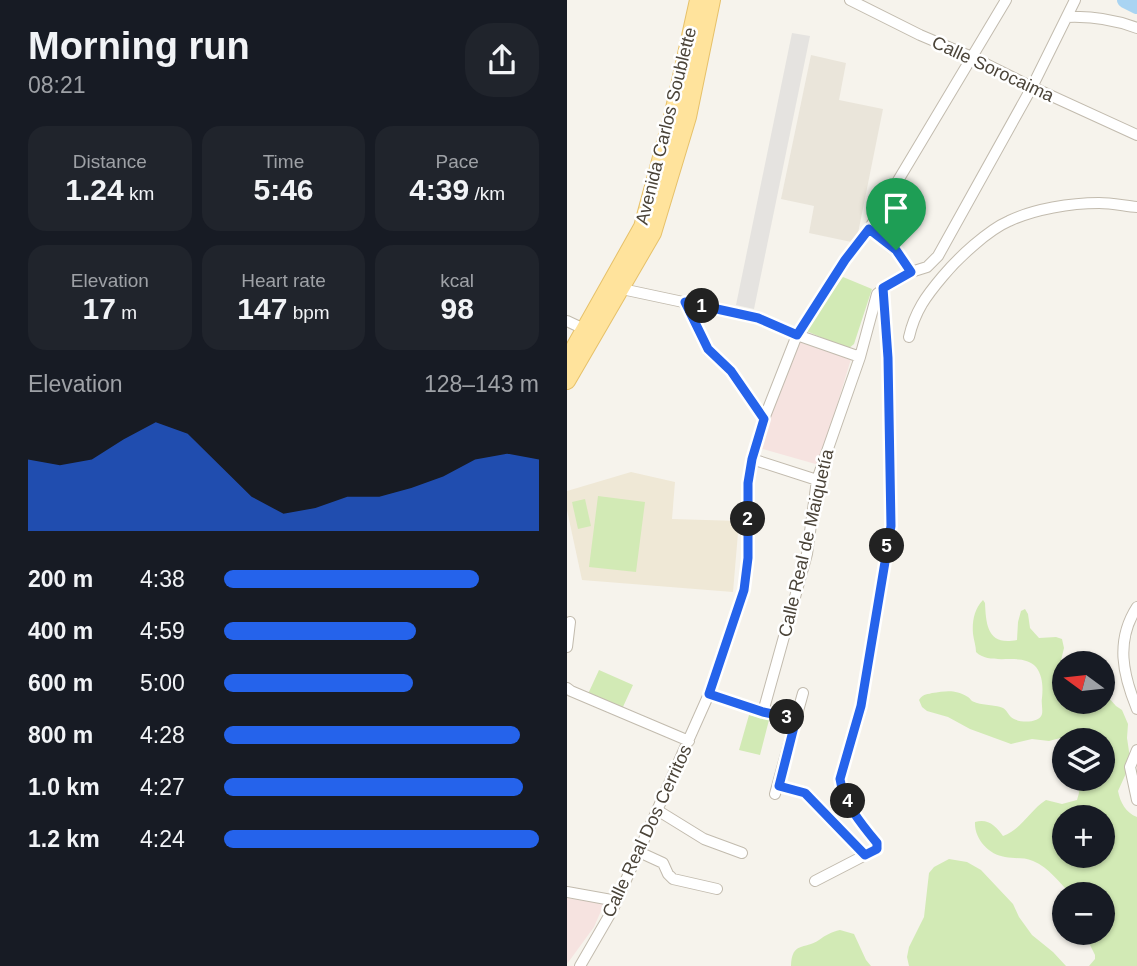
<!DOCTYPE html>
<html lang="en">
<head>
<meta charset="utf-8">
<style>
	body { margin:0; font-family:Arial,sans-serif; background:#20242c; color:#f1f3f6; height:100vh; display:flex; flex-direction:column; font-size:26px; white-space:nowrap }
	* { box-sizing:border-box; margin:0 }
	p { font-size:23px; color:#9ea1a6 }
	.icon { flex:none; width:38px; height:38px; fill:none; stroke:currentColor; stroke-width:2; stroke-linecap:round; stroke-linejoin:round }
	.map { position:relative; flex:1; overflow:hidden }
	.drawer { display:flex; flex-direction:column; background:#171b24; width:567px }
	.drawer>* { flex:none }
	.needle { width:46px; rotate:285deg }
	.fabs { position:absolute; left:485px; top:651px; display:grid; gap:14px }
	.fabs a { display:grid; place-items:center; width:63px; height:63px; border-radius:50%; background:#171b24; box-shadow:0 2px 5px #0004; font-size:35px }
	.pin { position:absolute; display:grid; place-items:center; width:60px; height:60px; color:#fff; margin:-72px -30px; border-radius:50% 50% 50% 0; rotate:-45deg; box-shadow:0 0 7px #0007 }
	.pin .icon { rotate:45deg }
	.km { position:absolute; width:35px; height:35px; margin:-18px; border-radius:50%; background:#222; color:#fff; font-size:19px; line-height:35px; text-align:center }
	.round { display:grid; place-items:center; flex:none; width:74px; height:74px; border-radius:28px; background:#20242c }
	.head { display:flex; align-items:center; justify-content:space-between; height:119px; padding:0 28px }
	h1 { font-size:38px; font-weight:700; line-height:52px }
	.metrics { display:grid; grid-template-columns:repeat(3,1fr); gap:10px; height:119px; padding:7px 28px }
	.metrics div { display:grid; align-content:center; border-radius:18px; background:#20242c; text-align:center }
	.metrics b { font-size:30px; font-weight:700 }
	.metrics small { font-size:19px; font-weight:400 }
	.metrics p { font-size:19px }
	.chart { height:196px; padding:14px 28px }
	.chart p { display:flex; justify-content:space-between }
	.chart svg { width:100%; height:126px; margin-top:7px; fill:#2563eb; opacity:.7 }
	ul { padding:0 28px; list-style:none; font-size:23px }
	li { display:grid; grid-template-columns:112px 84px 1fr; align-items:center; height:52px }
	li i { height:18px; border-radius:9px; background:#2563eb }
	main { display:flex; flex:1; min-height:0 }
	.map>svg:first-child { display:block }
	.residential { fill:#eae5da }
	.education { fill:#efe8d6 }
	.medical { fill:#f6e3e0 }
	.green { fill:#d2eab5; fill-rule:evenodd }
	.parking { fill:#e5e3e0 }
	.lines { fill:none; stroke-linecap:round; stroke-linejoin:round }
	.river { stroke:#a9d4f2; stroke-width:16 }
	.minor-casing { stroke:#c2bbae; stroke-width:12 }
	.primary-casing { stroke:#e6c16a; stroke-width:18 }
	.minor { stroke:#fff; stroke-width:10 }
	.primary { stroke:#ffe39c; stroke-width:16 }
	.route-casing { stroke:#fff; stroke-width:14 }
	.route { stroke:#2563eb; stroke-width:9 }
	.labels { text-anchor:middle; stroke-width:5; stroke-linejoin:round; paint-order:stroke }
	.street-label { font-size:18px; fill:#4b4439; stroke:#fff }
</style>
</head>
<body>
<main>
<section class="drawer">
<div class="head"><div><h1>Morning run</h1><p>08:21</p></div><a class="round"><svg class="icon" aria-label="share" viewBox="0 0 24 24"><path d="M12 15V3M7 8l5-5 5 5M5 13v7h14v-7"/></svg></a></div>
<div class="metrics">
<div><p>Distance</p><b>1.24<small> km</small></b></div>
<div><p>Time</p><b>5:46</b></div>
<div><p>Pace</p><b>4:39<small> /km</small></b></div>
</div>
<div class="metrics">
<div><p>Elevation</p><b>17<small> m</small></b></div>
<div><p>Heart rate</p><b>147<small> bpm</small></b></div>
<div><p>kcal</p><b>98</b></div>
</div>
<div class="chart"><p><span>Elevation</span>128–143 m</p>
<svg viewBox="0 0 160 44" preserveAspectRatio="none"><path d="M0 44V19L10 21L20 19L30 12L40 6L50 10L60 21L70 32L80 38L90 36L100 32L110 32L120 29L130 25L140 19L150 17L160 19V44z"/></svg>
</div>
<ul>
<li><b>200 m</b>4:38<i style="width:81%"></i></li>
<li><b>400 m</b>4:59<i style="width:61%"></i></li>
<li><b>600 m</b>5:00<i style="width:60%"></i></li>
<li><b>800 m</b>4:28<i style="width:94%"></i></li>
<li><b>1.0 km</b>4:27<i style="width:95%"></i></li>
<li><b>1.2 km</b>4:24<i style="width:100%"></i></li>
</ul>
</section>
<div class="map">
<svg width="570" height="966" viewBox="0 0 570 966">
	<rect width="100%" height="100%" fill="#f6f3ec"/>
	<!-- residential -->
	<path class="residential" d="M244,55L279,63L272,100L316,109L289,243L242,233L247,206L214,199Z"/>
	<!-- education -->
	<path class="education" d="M64,472L108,482L105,519L172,521L166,592L15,580L0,510V491Z"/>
	<!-- medical -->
	<path class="medical" d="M229,341L284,359L252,465L192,448Z
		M0,898L37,904L27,927L0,964Z"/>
	<!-- green -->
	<path class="green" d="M276,277L305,289L287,344L281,349L237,330Z
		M31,496L78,502L69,572L22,567Z
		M18,499L24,526L11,529L5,502Z
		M416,600L418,603C419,626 421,646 450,640L451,622L454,611L458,609L461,614L463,628L472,638L489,637L495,639L497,648L488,685L492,697L503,705L513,708L536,702V698L541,697L549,706L555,710L561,724L560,738L563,758L561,769L551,791C553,802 559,813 570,817V966H522L528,959V955L517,933H536V894H504C492,883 482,867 466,861C457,857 448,859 438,857C422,855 407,839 408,822C421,818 429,826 436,836C455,829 463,810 479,800L495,804L510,800L512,793L511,786L500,779H536C536,768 538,748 536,740H524L501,736L482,741L465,739L444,744L403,729L381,717L360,711L355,707L352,700C356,694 358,695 365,693C379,691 388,689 401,697C407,702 402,700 410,703C417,705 430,705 436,708C440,710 442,717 447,719C454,723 473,723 475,714C476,709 474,703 475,698C476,688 476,676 469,667C455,651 424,667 409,652C409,646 407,641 406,634C405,622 407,609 416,600ZM497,817H536V856H497Z
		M32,670L66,685L55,709L21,694Z
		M182,715L202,720L193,755L172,750Z
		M382,859L400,862L414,870L446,904L452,917L465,935L486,952L499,966H342L340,957L342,947L357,917L362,873L367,867Z
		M273,930L287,934L299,960L304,966H224C225,941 237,950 252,940C259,935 264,932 273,930Z"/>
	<!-- parking -->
	<path class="parking" d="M225,33L243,36L187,309L169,305Z"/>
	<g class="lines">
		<!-- river -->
		<path class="river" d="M558,0L570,6"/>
		<!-- minor casing -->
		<g class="minor-casing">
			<path id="minor" d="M283,0L353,35L405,57L465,87L570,135
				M500,17C525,16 546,19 570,28
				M302,229L329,250L344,272
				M55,289L191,318L230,335L293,357
				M118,302L141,350L164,371L197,419
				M0,321L17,329
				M342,337C348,311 359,296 376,276C391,258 421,230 442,221C467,209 504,203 532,203C545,203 558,206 570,207
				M185,459L250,480
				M570,607C548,641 556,675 570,709
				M0,647L3,622
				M0,688L4,691L122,741
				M142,694L196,712L240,554L250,480L293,357L310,294L324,283L344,272L360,267L371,256L465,87L508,0
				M196,712L229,719
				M570,750L563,767L570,800
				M212,786L238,793L298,855
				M208,794L236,693
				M90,810L137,839L175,853
				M72,852L96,863L101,874L106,879L150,889
				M248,881L310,849V843C295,825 276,802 273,779L294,706L324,526L321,358L316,288
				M0,892L50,901
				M13,966L46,909L142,694L177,590L181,557V483L185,459L197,419L230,335L278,260L302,229L439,0"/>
		</g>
		<!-- primary casing -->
		<g class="primary-casing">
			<path id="primary" d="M0,360L75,227L106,113L131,0
				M0,381L86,233L121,117L145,0"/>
		</g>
		<!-- minor -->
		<use href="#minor" class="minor"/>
		<!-- primary -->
		<use href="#primary" class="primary"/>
	</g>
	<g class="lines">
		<!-- route casing -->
		<g class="route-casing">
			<path id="route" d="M302,229L329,250L344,272L316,288L321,358L324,526L294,706L273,779C276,802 295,825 310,843V849L298,855L238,793L212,786L229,719L196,712L142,694L177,590L181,558V483L185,459L197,419L164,371L141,349L118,302L191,318L230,335L278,260Z"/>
		</g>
		<!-- route -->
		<use href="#route" class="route"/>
	</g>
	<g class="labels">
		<!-- street labels -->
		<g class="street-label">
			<text transform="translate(426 69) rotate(25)" y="6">Calle Sorocaima</text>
			<text transform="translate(99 126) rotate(-76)" y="6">Avenida Carlos Soublette</text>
			<text transform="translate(239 543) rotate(-77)" y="6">Calle Real de Maiquetía</text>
			<text transform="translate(80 831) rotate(-65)" y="6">Calle Real Dos Cerritos</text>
		</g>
	</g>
</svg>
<div class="fabs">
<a><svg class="needle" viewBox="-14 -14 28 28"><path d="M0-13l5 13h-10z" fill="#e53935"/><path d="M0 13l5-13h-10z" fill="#9ea1a6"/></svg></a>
<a><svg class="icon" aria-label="layers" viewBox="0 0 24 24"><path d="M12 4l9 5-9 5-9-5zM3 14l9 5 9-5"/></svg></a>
<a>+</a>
<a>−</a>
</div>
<div class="pin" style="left:329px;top:250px;background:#1e9e55"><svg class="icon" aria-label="arrive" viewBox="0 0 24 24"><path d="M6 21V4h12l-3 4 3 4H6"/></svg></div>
<b class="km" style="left:135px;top:306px">1</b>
<b class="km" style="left:181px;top:519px">2</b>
<b class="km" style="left:220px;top:717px">3</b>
<b class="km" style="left:281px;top:801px">4</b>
<b class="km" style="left:320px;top:546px">5</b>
</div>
</main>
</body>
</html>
